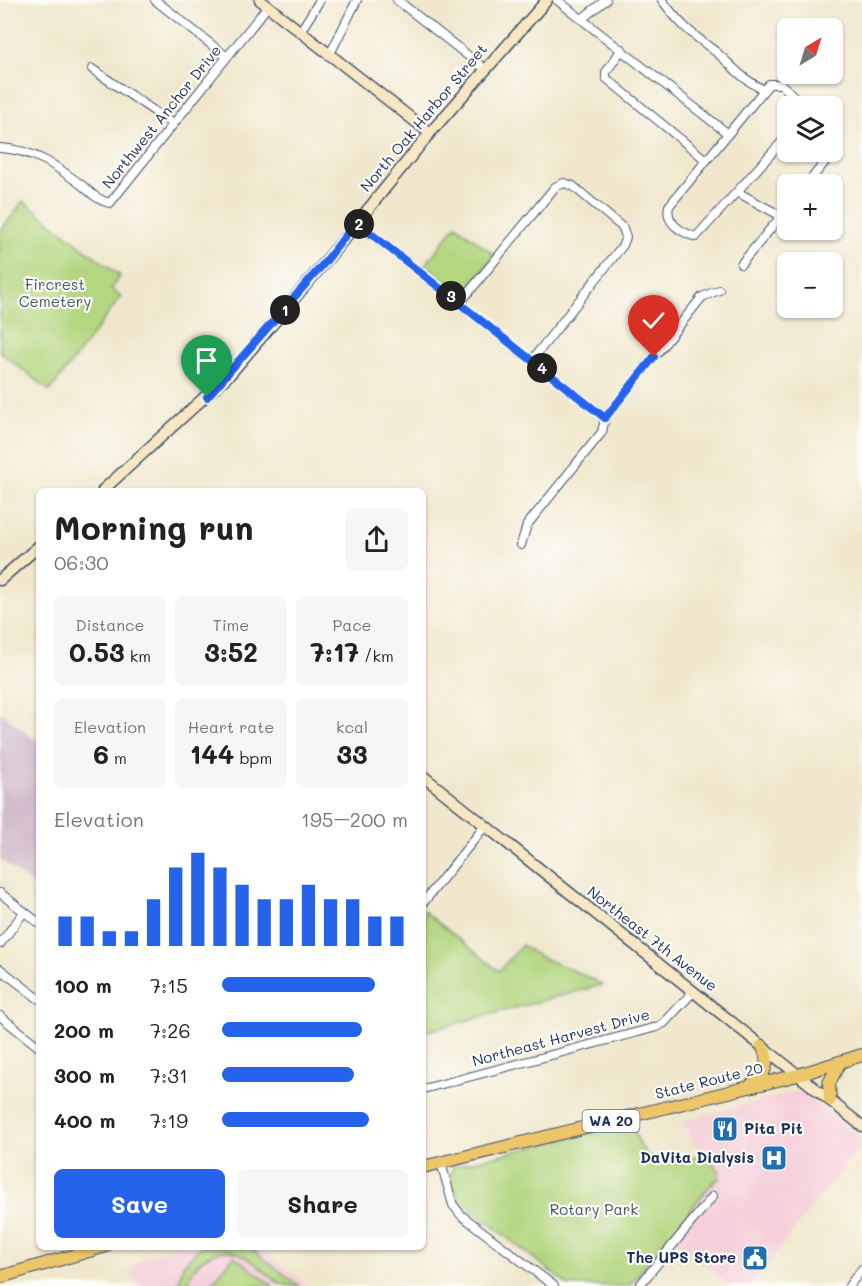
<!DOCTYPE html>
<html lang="en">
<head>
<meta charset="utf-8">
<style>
	body { margin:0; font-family:Mali,sans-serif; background:#f6f6f6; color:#222; height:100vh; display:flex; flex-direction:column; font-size:22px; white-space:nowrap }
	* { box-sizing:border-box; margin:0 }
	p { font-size:20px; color:#767676 }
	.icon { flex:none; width:33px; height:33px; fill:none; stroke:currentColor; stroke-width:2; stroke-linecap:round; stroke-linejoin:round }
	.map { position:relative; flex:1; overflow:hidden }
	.details { position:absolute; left:36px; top:488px; width:390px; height:762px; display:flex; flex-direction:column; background:#fff; border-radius:9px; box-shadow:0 2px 4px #0004 }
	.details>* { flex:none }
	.needle { width:39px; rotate:38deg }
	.fabs { position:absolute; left:777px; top:18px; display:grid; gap:12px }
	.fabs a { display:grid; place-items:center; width:66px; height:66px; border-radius:9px; background:#fff; box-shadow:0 2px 4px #0004; font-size:30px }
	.pin { position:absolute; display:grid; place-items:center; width:51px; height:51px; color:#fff; margin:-62px -26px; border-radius:50% 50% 50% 0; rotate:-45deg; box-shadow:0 0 6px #0007 }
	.pin .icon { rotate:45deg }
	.km { position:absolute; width:30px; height:30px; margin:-15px; border-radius:50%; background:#222; color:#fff; font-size:16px; line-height:30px; text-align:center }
	.round { display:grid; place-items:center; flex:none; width:63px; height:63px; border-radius:9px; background:#f6f6f6 }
	.head { display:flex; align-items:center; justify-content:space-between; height:102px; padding:0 18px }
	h1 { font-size:33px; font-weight:700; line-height:45px }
	.stats { display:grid; grid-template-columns:repeat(3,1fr); gap:9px; height:102px; padding:6px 18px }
	.stats div { display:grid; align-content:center; border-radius:9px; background:#f6f6f6; text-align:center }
	.stats b { font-size:26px; font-weight:700 }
	.stats small { font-size:16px; font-weight:400 }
	.stats p { font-size:16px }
	.chart { height:168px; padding:12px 18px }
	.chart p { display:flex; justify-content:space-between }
	.chart svg { width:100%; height:108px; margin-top:6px; stroke:#2563eb; stroke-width:6 }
	.action { display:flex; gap:12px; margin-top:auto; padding:12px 18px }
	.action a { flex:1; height:69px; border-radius:9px; background:#2563eb; color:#fff; font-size:24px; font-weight:700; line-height:69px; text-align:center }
	.action a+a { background:#f6f6f6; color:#222 }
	ul { padding:0 18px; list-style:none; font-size:20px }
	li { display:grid; grid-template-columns:96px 72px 1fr; align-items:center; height:45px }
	li i { height:15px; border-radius:8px; background:#2563eb }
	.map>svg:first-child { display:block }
	.built { fill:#f5cfd9 }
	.industrial { fill:#d1bdcb }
	.green { fill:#b3d67f; stroke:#67826e; stroke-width:1.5 }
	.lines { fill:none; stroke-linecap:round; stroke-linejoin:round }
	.street-casing { stroke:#3b4b6e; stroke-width:10 }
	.secondary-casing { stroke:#3b4b6e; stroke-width:13 }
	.primary-casing { stroke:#3b4b6e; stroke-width:14 }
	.street { stroke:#fff; stroke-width:8 }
	.secondary { stroke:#f7e8c3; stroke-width:10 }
	.primary { stroke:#ecc669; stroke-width:12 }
	.route-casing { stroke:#fff; stroke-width:12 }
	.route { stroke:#2563eb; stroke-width:8 }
	.labels { text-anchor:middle; stroke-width:4.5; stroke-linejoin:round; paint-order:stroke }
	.shield { fill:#fdfcf7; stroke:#5f6c8c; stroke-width:1.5 }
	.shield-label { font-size:14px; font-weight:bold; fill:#1b2f5e }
	.street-label { font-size:15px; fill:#1b2f5e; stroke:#fdfcf7 }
	.park-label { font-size:15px; fill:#415966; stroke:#fdfcf7 }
	.poi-label { font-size:15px; font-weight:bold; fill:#1b2f5e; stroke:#fdfcf7; text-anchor:end }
</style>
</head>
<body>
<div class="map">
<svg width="862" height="1286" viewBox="0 0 862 1286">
	<rect width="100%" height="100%" fill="#fdfcf7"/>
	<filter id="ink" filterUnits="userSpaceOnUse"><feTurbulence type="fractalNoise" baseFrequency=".0167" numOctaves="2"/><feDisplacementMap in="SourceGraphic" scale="12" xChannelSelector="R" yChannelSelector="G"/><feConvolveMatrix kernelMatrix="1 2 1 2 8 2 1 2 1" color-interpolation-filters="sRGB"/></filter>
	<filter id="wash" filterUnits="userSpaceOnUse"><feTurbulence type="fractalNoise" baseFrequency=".008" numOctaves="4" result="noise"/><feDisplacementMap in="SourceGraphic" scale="24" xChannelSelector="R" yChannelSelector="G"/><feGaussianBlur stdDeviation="1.35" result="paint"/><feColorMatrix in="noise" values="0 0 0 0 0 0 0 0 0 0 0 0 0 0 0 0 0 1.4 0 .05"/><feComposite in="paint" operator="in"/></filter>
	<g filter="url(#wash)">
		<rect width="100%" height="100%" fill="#f0e7cc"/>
		<!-- built -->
		<path class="built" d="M798,1091L862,1139V1144L750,1286H731L667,1234L711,1178L683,1121Z
			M177,1247H258L308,1286H143L127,1274L135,1264L152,1255Z"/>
		<!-- industrial -->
		<path class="industrial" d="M0,712L39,743L38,889L0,859Z"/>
		<!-- green -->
		<path class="green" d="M23,201L120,276L111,289L121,297L50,391L0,352V232Z
			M456,225L494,255L468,289L457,290L425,265Z
			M424,911L499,971L522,945C546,964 576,968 602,985L423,1032Z
			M632,1123C645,1171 665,1166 706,1153L719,1171V1179L712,1183L629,1286H569L459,1200L449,1177L454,1166Z
			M200,1247H249L299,1286C293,1286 286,1286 281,1284C259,1271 241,1241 212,1254C197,1260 191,1271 188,1286H178L183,1265Z
			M234,1256L273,1286H210Z"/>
	</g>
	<g filter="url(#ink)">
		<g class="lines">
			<!-- street casing -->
			<g class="street-casing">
				<path id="street" d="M155,0L227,57
					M397,0L485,69
					M557,0L727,133
					M662,0C681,26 691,33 716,52C735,68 740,78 764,90
					M583,18L606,0
					M300,32L320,0
					M622,49L606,72V78L706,160
					M329,56L357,0
					M92,69L173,124
					M788,135L696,237C681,232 665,223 669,206L769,84H781L804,106
					M0,148C35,150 56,166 83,186C91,193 99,201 110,203L268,6
					M807,184L834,151
					M737,192L781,216
					M356,222L605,418
					M741,264L788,208
					M460,303L555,187L564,183L573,186L623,228L626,237L623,245L532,360
					M521,545L527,525L602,432L605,418L702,297L719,290
					M0,893L39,923
					M423,903L485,826
					M0,944L24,912
					M0,969L39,999
					M0,1016L39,1047
					M423,1089L657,1027L664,1023L694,991
					M441,1163L453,1205L461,1215L554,1286
					M639,1286L713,1196
					M849,1286L862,1269"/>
			</g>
			<!-- secondary casing -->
			<g class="secondary-casing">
				<path id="secondary" d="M260,0L430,133
					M103,490L231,373L326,261L430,133L547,0
					M0,580L39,546
					M423,776L862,1126"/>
			</g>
			<!-- primary casing -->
			<g class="primary-casing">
				<path id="primary" d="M751,1085C766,1074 771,1062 762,1046
					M830,1100L829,1083L840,1062
					M423,1167L798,1075L862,1055
					M0,1277L106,1246"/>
			</g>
			<!-- street -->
			<use href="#street" class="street"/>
			<!-- secondary -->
			<use href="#secondary" class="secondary"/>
			<!-- primary -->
			<use href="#primary" class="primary"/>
		</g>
	</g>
	<g class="lines" filter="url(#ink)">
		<!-- route casing -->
		<g class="route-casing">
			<path id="route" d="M207,397L326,261L356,222L605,418L654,357"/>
		</g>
		<!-- route -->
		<use href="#route" class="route"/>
	</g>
	<!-- icons -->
	<defs>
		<g id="restaurant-square" transform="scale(1.35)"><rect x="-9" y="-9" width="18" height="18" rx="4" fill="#1f6fb2" stroke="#fdfcf7"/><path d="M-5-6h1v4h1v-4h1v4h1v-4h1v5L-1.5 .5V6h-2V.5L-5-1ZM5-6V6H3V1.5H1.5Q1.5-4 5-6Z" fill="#fff"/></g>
		<g id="hospital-square" transform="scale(1.35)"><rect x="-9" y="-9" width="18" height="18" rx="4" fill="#1f6fb2" stroke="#fdfcf7"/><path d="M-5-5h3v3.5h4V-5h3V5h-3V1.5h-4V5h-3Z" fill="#fff"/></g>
		<g id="civic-square" transform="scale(1.35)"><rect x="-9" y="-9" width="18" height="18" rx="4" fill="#1f6fb2" stroke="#fdfcf7"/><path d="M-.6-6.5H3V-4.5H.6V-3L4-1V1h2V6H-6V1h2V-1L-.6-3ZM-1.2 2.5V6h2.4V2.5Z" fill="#fff"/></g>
	</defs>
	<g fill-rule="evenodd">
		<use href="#restaurant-square" x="725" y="1129"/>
		<use href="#hospital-square" x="774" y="1158"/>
		<use href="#civic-square" x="755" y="1258"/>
	</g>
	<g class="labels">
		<!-- shield labels -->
		<rect class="shield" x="582.5" y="1110" width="57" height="22" rx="4.5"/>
		<g class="shield-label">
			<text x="611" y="1126">WA 20</text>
		</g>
		<!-- street labels -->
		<g class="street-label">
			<text transform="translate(162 117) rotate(-51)" y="5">Northwest Anchor Drive</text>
			<text transform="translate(424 118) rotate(-50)" y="5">North Oak Harbor Street</text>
			<text transform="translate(652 939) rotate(38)" y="5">Northeast 7th Avenue</text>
			<text transform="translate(561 1038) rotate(-15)" y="5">Northeast Harvest Drive</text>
			<text transform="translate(709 1081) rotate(-14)" y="5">State Route 20</text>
		</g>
		<!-- park labels -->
		<g class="park-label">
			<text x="55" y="290">Fircrest<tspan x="55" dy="17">Cemetery</tspan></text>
			<text x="594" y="1215">Rotary Park</text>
		</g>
		<!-- poi labels -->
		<g class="poi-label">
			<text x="744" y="1134" text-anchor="start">Pita Pit</text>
			<text x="754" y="1163">DaVita Dialysis</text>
			<text x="736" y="1263">The UPS Store</text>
		</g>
	</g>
</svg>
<div class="fabs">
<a><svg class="needle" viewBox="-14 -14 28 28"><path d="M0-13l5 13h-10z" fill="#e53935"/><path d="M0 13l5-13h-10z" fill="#767676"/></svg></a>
<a><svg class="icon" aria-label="layers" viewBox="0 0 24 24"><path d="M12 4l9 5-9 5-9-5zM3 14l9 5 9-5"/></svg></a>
<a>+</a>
<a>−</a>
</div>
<div class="pin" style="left:207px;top:397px;background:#1e9e55"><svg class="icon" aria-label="arrive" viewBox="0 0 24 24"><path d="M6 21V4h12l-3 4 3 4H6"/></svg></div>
<div class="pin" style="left:654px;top:357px;background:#d93025"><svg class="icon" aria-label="check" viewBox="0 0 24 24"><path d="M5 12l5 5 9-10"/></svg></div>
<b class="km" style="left:285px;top:310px">1</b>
<b class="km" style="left:359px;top:224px">2</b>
<b class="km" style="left:451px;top:296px">3</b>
<b class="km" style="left:542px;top:368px">4</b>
<section class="details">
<div class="head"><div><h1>Morning run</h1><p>06:30</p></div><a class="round"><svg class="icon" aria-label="share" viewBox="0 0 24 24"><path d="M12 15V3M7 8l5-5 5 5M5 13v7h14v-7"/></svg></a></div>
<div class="stats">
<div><p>Distance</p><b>0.53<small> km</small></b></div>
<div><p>Time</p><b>3:52</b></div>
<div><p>Pace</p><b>7:17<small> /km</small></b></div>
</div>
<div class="stats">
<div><p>Elevation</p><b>6<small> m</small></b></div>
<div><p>Heart rate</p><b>144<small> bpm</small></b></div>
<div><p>kcal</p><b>33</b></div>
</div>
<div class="chart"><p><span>Elevation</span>195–200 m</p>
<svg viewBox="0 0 160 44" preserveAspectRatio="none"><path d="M5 44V32M15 44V32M25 44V38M35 44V38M45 44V25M55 44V12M65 44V6M75 44V12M85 44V19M95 44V25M105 44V25M115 44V19M125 44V25M135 44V25M145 44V32M155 44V32"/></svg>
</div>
<ul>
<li><b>100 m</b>7:15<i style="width:82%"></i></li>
<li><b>200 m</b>7:26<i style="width:75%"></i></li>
<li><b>300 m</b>7:31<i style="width:71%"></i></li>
<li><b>400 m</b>7:19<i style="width:79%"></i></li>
</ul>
<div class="action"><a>Save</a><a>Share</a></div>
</section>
</div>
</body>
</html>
